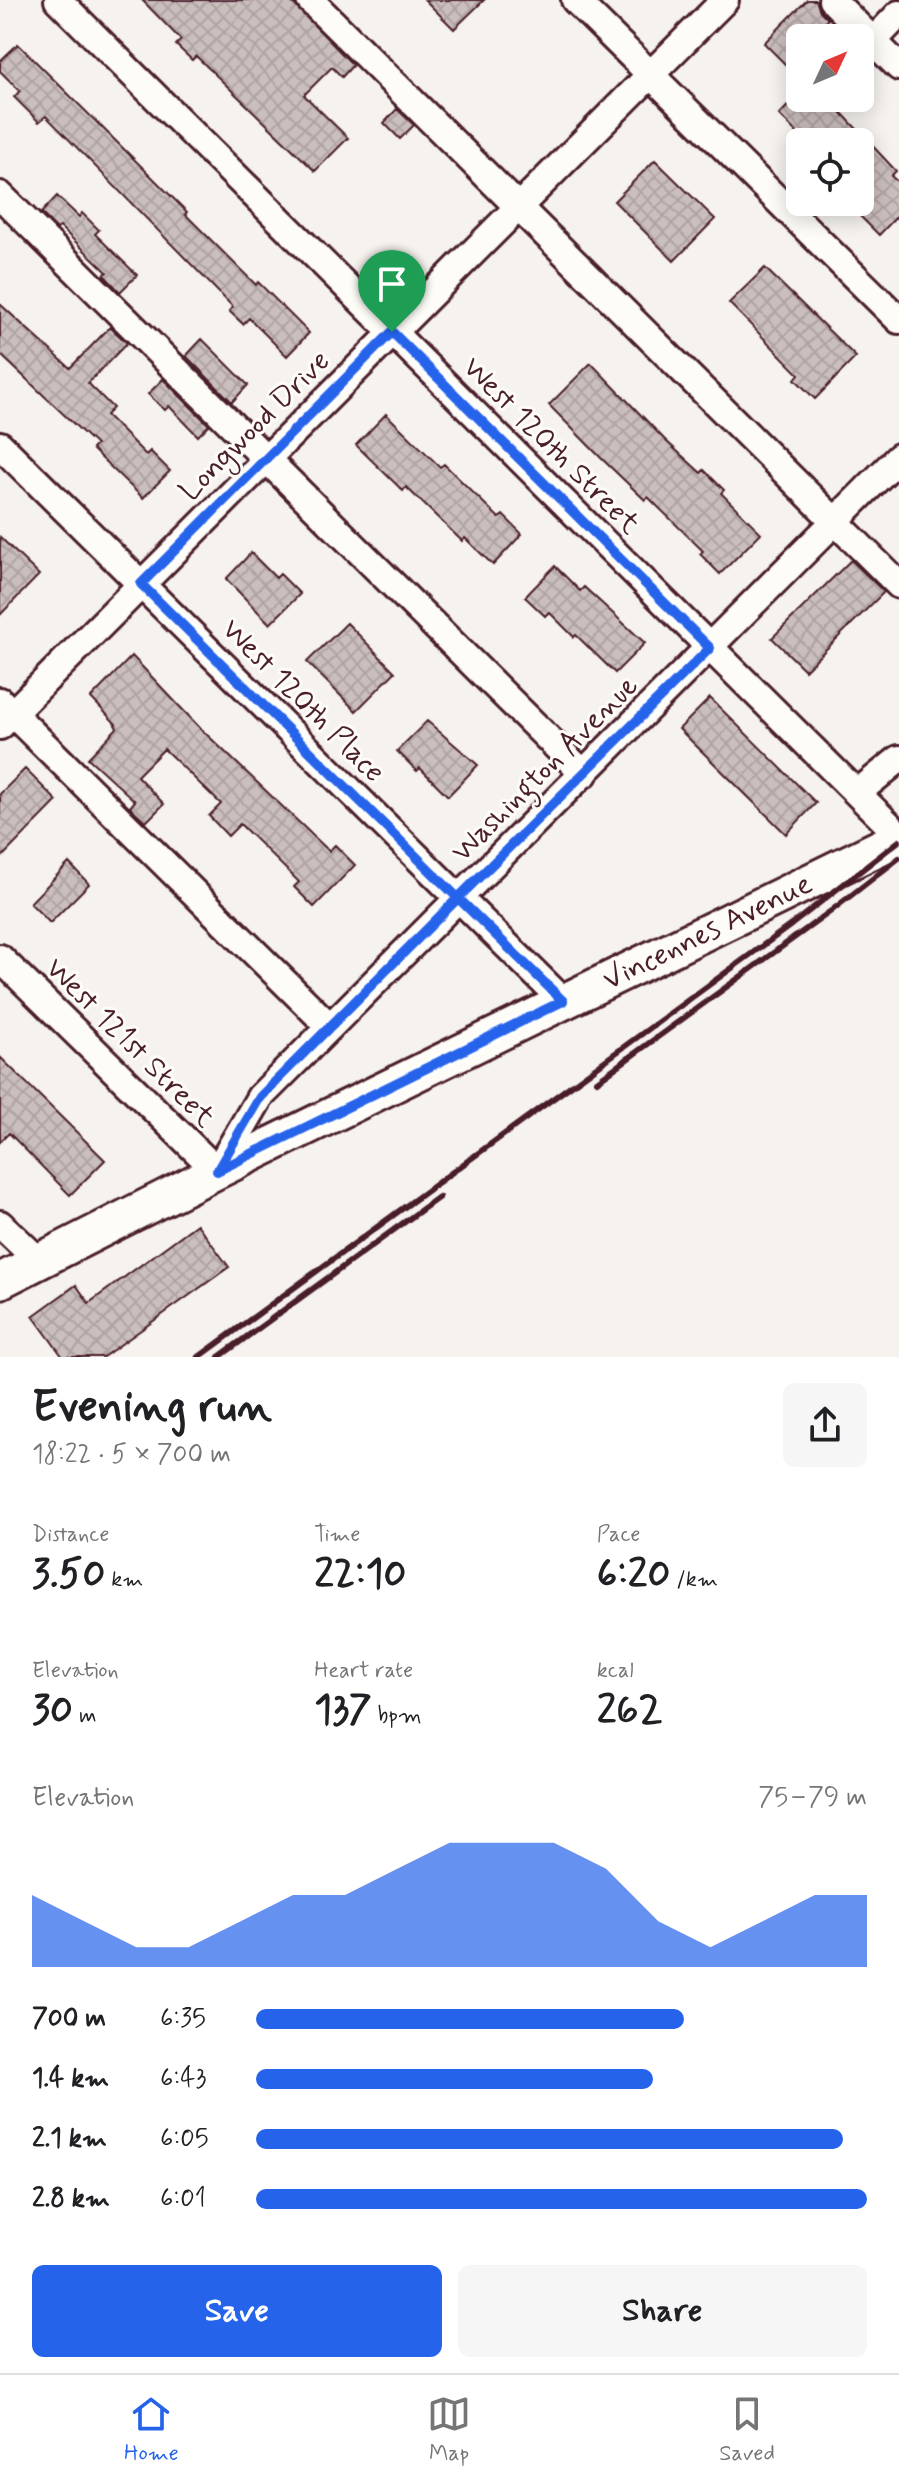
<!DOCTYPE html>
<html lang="en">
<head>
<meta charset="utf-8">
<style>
	body { margin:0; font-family:Mynerve,sans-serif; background:#f6f6f6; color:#202124; height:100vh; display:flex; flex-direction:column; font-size:30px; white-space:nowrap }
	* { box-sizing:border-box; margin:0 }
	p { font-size:26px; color:#757577 }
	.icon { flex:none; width:44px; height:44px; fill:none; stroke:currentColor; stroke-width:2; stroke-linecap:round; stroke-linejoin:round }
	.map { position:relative; height:1357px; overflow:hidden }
	.details { display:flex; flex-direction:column; background:#fff; flex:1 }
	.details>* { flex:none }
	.needle { width:52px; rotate:46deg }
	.fabs { position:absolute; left:786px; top:24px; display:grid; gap:16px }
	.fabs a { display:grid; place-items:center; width:88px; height:88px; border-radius:12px; background:#fff; box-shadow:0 4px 20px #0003; font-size:40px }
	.pin { position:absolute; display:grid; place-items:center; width:68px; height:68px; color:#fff; margin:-82px -34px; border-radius:50% 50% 50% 0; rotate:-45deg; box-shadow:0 0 8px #0007 }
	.pin .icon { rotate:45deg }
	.round { display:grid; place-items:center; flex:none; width:84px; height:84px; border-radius:12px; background:#f6f6f6 }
	.summary { display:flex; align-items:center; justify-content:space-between; height:136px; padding:0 32px }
	h1 { font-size:44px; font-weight:800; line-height:60px }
	.stats { display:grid; grid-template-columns:repeat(3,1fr); gap:12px; height:136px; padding:8px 32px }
	.stats div { display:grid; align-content:center }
	.stats b { font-size:40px; font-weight:800 }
	.stats small { font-size:22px; font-weight:400 }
	.stats p { font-size:22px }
	.chart { height:224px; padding:16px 32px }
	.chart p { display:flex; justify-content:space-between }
	.chart svg { width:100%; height:144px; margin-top:8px; fill:#2563eb; opacity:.7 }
	.primary-button { display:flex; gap:16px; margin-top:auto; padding:16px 32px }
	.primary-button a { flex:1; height:92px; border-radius:12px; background:#2563eb; color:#fff; font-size:32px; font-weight:800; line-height:92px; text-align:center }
	.primary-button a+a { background:#f6f6f6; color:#202124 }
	ul { padding:0 32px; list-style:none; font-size:26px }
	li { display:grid; grid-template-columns:128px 96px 1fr; align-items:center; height:60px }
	li i { height:20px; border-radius:10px; background:#2563eb }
	.menu { display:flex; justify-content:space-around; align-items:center; height:112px; border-top:2px solid #e0e0e0; background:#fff; font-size:22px; color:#757577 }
	.menu a { display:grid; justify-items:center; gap:4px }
	.menu .on { color:#2563eb }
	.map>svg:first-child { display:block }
	.building { fill:url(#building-cross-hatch); stroke:#4a1f2b; stroke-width:2 }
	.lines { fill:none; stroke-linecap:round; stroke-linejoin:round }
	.minor-casing { stroke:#4a1f2b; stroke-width:32 }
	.major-casing { stroke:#4a1f2b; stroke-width:40 }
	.minor { stroke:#fdfcf7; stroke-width:26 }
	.major { stroke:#fdfcf7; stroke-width:34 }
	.rail { stroke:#4a1f2b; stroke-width:6 }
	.route-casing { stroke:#fff; stroke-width:16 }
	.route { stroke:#2563eb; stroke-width:10 }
	.labels { text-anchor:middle; stroke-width:6; stroke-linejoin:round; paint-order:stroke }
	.street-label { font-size:30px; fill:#4a1f2b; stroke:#fdfcf7 }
</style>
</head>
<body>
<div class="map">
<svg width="899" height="1357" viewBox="0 0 899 1357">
	<defs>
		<pattern id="building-cross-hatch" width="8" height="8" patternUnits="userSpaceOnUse" patternTransform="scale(2)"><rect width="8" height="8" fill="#cbbfbe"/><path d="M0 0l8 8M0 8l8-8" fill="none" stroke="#b0a4a3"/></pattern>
	</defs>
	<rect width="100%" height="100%" fill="#f6f3ef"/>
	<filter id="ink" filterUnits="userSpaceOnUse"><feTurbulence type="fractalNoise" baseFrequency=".0125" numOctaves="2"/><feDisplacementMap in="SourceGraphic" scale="16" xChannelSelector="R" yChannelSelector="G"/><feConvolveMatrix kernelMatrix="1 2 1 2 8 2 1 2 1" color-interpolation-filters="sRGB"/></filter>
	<g filter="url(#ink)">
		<!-- building -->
		<path class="building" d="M142,0H290L353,65L342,77L332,67L304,95L348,138L315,171L196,56L192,60L176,45L181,40Z
			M425,0H484L454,29Z
			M807,0H816L820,11L828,19L809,38H800V79L764,43Z
			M18,44L156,181L187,212L185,214L256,285L258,282L309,333L287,356L249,318L243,324L229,311L233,307L46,116L39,122L14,97L20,91L0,71V61Z
			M795,98H828L896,171L891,176L899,183V214L879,235L859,215L864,210L860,206V142H806L779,115Z
			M397,109L414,125L400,139L384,123Z
			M655,160L715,219L674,261L614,201Z
			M57,196L79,217L82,213L99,230L95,234L137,275L120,292L104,275L107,272L60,227L57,229L41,213Z
			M765,268L856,357L815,399L795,379L799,374L729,303Z
			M0,304L70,368L110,327L127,343L88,383L113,408L106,415L146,455L150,451L170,471L143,498L92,449L96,445L0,354Z
			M202,339L248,385L232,402L186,356Z
			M591,363L665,440L701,473L704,470L724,490L721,493L761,533L720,574L700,554L703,551L648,497L645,500L601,458L549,405Z
			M163,379L209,425L198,436L169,406L165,410L148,394Z
			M386,414L440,467L444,464L499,518L503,515L522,534L493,565L465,538L462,541L406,487L403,491L356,445Z
			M0,537L39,575L0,615Z
			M251,553L276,578L280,574L300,594L270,624L226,579Z
			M851,560L884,592L805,670L772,638Z
			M555,566L580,591L584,587L645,643L615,673L576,635L574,637L549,612L545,616L525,597Z
			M347,623L395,672L356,711L307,662Z
			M132,656L200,728L329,851L335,845L355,865L314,907L294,887L299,882L240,824L228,836L209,816L221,804L164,749L137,776L164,804L146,822L130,807L135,801L88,758L117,728L115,725L116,724L91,698Z
			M710,698L816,803L786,834L679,729Z
			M427,721L478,765L448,796L420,768L417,771L397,751Z
			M25,769L57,801L0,859V794Z
			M69,863L89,884L50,923L30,903Z
			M0,1057L105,1160L70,1195L9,1133L0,1142Z
			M197,1224L229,1267L103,1357H63L33,1316L76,1285L89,1303Z"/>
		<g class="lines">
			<!-- minor casing -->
			<g class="minor-casing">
				<path id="minor" d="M58,0L899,835
					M310,0L899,585
					M575,0L899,320
					M832,0L899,67
					M873,41L899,14
					M0,195L584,774
					M0,445L563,1001
					M0,701L330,1027
					M0,726L725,0
					M857,793L899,759
					M0,958L217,1171L260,1097L899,457
					M0,1224L40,1262"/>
			</g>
			<!-- major casing -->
			<g class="major-casing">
				<path id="major" d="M0,1281L217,1171L899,838"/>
			</g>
			<!-- minor -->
			<use href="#minor" class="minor"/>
			<!-- major -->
			<use href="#major" class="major"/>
			<!-- rail -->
			<path class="rail" d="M597,1081L831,911L899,858
				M199,1357L791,925L899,841
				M219,1357L439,1197"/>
		</g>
	</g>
	<g class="lines" filter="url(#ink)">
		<!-- route casing -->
		<g class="route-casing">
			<path id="route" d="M392,332L141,584L458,898L260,1097L217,1171L563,1001L458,898L710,648L392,332"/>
		</g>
		<!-- route -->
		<use href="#route" class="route"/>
	</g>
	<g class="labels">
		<!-- street labels -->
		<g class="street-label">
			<text transform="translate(254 425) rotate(-45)" y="10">Longwood Drive</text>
			<text transform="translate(552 445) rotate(45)" y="10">West 120th Street</text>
			<text transform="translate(304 700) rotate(45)" y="10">West 120th Place</text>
			<text transform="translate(544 768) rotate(-45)" y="10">Washington Avenue</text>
			<text transform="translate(707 931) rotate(-26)" y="10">Vincennes Avenue</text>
			<text transform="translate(131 1042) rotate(45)" y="10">West 121st Street</text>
		</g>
	</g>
</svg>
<div class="fabs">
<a><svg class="needle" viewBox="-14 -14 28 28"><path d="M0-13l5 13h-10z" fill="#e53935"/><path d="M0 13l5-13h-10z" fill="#757577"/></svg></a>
<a><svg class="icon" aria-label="locate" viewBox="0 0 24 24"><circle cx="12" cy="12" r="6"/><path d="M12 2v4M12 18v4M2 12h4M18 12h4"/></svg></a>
</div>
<div class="pin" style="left:392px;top:332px;background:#1e9e55"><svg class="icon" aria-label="arrive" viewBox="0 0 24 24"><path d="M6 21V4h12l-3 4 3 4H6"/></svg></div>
</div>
<section class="details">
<div class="summary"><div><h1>Evening run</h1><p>18:22 · 5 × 700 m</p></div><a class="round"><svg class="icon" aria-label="share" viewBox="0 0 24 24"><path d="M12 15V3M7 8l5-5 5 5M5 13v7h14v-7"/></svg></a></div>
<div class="stats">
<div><p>Distance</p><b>3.50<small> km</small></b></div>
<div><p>Time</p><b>22:10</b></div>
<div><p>Pace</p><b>6:20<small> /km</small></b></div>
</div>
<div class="stats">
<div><p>Elevation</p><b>30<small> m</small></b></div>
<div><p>Heart rate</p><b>137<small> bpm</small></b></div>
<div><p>kcal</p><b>262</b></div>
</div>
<div class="chart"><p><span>Elevation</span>75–79 m</p>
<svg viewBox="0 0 160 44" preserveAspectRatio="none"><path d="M0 44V22L10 30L20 38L30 38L40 30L50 22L60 22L70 14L80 6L90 6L100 6L110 14L120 30L130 38L140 30L150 22L160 22V44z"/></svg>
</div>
<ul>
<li><b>700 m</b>6:35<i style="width:70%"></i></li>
<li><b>1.4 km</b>6:43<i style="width:65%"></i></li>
<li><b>2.1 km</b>6:05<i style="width:96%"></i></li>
<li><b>2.8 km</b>6:01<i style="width:100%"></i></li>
</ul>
<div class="primary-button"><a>Save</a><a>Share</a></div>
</section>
<nav class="menu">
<a class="on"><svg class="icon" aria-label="home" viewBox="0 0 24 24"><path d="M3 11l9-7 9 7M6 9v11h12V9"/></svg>Home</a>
<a><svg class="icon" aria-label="map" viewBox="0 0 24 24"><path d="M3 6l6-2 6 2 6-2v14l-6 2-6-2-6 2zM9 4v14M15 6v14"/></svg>Map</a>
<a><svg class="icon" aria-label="saved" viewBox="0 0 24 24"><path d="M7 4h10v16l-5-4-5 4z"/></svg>Saved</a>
</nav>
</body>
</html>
